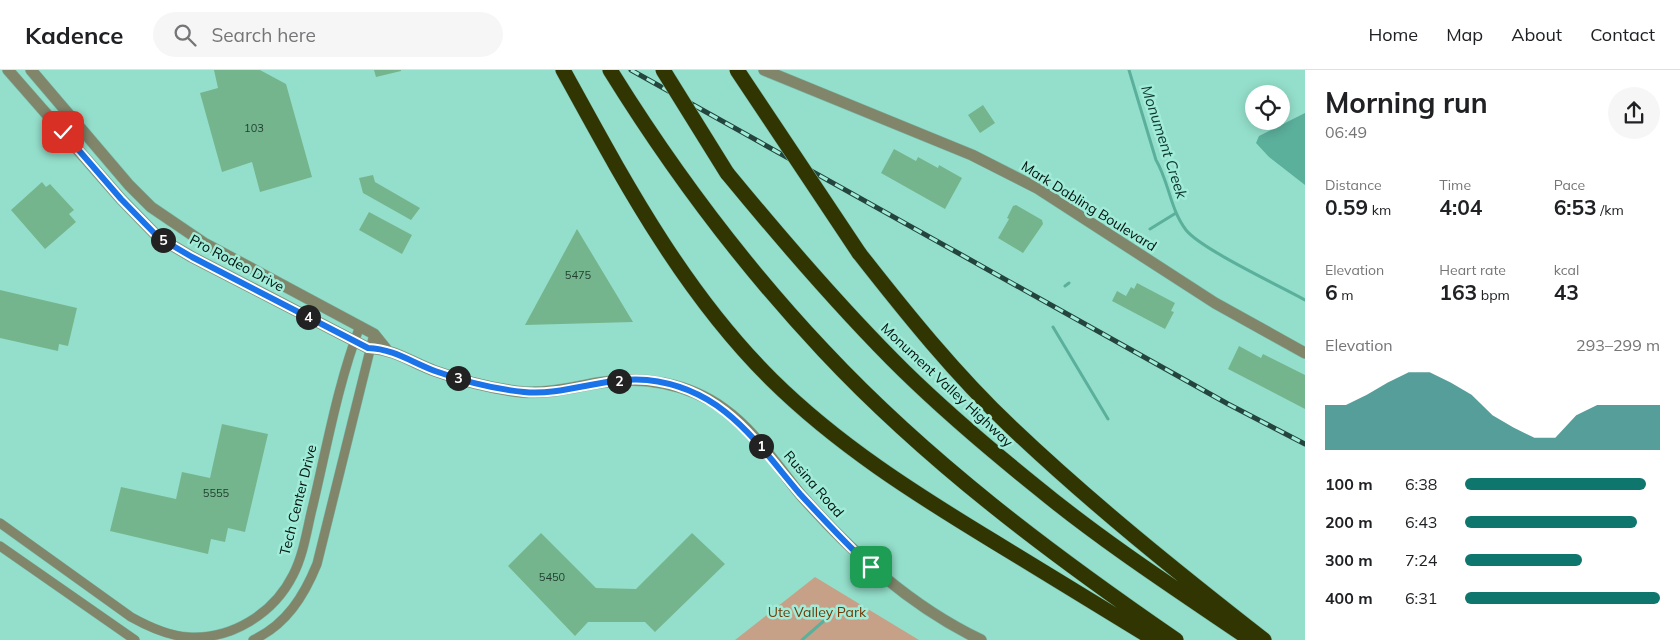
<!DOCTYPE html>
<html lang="en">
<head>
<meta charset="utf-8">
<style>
	body { margin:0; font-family:Mulish,sans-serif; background:#f6f6f6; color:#202124; height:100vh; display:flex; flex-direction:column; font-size:19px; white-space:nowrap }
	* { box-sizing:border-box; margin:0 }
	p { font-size:16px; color:#757577 }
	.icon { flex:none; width:28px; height:28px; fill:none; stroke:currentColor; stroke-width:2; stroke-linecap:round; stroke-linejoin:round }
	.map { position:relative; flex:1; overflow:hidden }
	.drawer { display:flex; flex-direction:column; background:#fff; width:375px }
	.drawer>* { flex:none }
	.fabs { position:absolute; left:1245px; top:15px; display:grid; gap:10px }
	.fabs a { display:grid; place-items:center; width:45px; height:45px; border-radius:50%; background:#fff; box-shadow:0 2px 12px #0003; font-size:25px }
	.pin { position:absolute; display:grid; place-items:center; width:42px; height:42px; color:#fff; margin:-21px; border-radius:10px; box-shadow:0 2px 8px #0006 }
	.km { position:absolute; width:25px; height:25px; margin:-12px; border-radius:50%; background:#222; color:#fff; font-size:14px; line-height:25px; text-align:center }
	.round { display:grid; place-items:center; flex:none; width:52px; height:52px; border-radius:26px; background:#f6f6f6 }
	.overview { display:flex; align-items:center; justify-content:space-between; height:85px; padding:0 20px }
	h1 { font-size:28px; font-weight:700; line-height:38px }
	.figures { display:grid; grid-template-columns:repeat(3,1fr); gap:8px; height:85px; padding:5px 20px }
	.figures div { display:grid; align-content:center }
	.figures b { font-size:21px; font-weight:700 }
	.figures small { font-size:14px; font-weight:400 }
	.figures p { font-size:14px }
	.chart { height:140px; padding:10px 20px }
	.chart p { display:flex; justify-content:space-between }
	.chart svg { width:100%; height:90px; margin-top:5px; fill:#0f766e; opacity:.7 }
	ul { padding:0 20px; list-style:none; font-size:16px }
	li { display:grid; grid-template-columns:80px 60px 1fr; align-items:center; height:38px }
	li i { height:12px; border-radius:6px; background:#0f766e }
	header { display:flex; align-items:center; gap:30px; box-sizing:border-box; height:70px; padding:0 25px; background:#fff; border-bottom:1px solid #e0e0e0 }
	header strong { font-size:24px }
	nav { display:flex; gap:28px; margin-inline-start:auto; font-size:18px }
	.search { width:350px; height:45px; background:#f6f6f6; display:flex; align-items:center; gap:12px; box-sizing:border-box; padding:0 18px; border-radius:28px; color:#757577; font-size:19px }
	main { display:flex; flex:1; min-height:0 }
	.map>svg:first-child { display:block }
	.green { fill:#c6a188 }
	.water { fill:#5bb09c }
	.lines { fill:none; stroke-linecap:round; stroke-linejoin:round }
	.stream { stroke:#5bb09c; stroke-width:3 }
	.building { fill:#74b58d }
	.minor-casing { stroke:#79baa9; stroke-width:10 }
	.tertiary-casing { stroke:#79baa9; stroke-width:12 }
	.motorway-casing { stroke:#79baa9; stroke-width:16 }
	.minor { stroke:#81866b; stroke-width:9 }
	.tertiary { stroke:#81866b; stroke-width:11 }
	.motorway { stroke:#303501; stroke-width:15 }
	.rail-casing { stroke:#24453d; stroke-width:5 }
	.rail { stroke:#a1ecd8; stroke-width:3; stroke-dasharray:9; stroke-linecap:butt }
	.motorway-bridge-casing { stroke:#79baa9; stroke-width:16; stroke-linecap:butt }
	.motorway-bridge { stroke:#303501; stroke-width:15 }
	.route-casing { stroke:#fff; stroke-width:10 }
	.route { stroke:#1a73e8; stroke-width:6 }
	.labels { text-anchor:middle; stroke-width:5; stroke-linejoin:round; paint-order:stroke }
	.number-label { font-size:11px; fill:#1d3c2e }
	.street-label { font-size:14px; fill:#00130e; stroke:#a1ecd8 }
	.park-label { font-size:14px; fill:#703a07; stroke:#a1ecd8 }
	.water-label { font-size:15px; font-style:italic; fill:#0d362e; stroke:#a1ecd8 }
</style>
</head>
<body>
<header>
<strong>Kadence</strong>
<div class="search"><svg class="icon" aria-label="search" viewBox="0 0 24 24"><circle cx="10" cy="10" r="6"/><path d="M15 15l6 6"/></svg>Search here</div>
<nav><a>Home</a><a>Map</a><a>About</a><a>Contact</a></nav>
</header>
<main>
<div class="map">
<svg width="1305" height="570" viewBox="0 0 1305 570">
	<rect width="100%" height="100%" fill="#94dfcb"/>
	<!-- green -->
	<path class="green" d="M815,507L919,570H735Z"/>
	<!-- water -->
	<path class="water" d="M1305,43V115L1269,87L1256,73L1259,66Z"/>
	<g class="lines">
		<!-- stream -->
		<path class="stream" d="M1129,0L1156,90C1169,112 1170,139 1186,160C1201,179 1280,216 1305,230
			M1150,159L1176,143
			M1065,216L1069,213
			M1053,257L1108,349
			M802,570L826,549"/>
	</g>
	<!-- building -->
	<path class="building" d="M214,0H260L286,14L312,107L260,122L252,92L222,102L200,23L218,18Z
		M374,0H401V1L376,7Z
		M983,35L995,53L980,63L968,45Z
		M894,79L916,91L918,87L938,98L939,95L962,108L945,139L881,103Z
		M373,105L375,112L420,138L411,150L363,123L359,108Z
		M42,112L46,117L50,114L74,140L69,144L76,152L45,179L11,140Z
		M1016,135L1042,150L1043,154L1023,183L998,168L1009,149L1007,148L1013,136Z
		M369,142L412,165L402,184L359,160Z
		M577,159L633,252L525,255Z
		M1137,213L1175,233L1171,241L1174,242L1165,259L1112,231L1117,221L1126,226L1131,217L1134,219Z
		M0,220L77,238L68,276L59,274L58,281L0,268Z
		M1239,276L1261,288L1263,284L1305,305V339L1228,299Z
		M222,354L268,364L245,462L228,458L225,472L211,469L208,484L110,461L121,417L176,429L182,402L210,408Z
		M541,463L596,518L636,519L692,463L725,494L655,562L645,552H588L575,566L508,496Z"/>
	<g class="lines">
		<!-- minor casing -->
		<g class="minor-casing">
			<path id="minor" d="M0,453L131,547C149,557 168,566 188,567C232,570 274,543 293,505C304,484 307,458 313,435C327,376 338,313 360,256
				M0,476L135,570
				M253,570C286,555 304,526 317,494L374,264"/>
		</g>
		<!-- tertiary casing -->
		<g class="tertiary-casing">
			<path id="tertiary" d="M8,0L121,129L158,167L192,187L368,278C394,279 411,292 435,301C463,311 494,319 523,322C549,324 574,317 598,313C642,305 688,313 724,339C755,361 776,395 800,424C852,483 910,536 981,570
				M31,0L129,115L151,137L204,173L374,264L386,279
				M764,0L972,85L1037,118L1215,233L1305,283"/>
		</g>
		<!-- motorway casing -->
		<g class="motorway-casing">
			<path id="motorway" d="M563,0C623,109 682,221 772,310C838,375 914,423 993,471C1047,504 1101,537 1155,570
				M610,0C672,100 743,195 824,281C928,392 1051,484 1176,570
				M727,103C783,171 841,239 904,301C946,342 992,381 1038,418C1105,473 1179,521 1251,570
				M859,183C906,243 955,304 1011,357C1091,433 1177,502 1264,570"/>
		</g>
		<!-- minor -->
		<use href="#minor" class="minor"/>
		<!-- tertiary -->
		<use href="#tertiary" class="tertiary"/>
		<!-- motorway -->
		<use href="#motorway" class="motorway"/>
		<!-- rail casing -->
		<g class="rail-casing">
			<path id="rail" d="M631,0L1228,334L1305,374"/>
		</g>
		<!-- rail -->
		<use href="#rail" class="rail"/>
		<!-- motorway-bridge casing -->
		<g class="motorway-bridge-casing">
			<path id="motorway-bridge" d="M663,0L727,103
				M737,0L859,183"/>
		</g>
		<!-- motorway-bridge -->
		<use href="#motorway-bridge" class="motorway-bridge"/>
	</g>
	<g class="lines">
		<!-- route casing -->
		<g class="route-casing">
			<path id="route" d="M63,62L121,129L158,167L192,187L368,278C394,279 411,292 435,301C463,311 494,319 524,322C565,326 605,306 647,310C723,318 755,371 800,424C823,449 846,474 871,497"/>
		</g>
		<!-- route -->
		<use href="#route" class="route"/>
	</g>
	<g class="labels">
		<!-- number labels -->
		<g class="number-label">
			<text x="254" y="62">103</text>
			<text x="578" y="209">5475</text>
			<text x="216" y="427">5555</text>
			<text x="552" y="511">5450</text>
		</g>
		<!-- street labels -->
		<g class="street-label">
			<text transform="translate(1089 136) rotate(32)" y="5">Mark Dabling Boulevard</text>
			<text transform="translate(237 193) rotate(28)" y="5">Pro Rodeo Drive</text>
			<text transform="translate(947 315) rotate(43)" y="5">Monument Valley Highway</text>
			<text transform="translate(814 414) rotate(49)" y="5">Rusina Road</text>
			<text transform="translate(298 430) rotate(-76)" y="5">Tech Center Drive</text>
		</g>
		<!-- park labels -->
		<g class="park-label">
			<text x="817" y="547">Ute Valley Park</text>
		</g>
		<!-- water labels -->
		<g class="water-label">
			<text transform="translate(1164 72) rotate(72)" y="5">Monument Creek</text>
		</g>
	</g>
</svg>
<div class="fabs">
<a><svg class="icon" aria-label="locate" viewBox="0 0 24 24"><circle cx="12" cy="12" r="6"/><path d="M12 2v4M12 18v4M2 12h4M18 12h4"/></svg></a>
</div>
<div class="pin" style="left:871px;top:497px;background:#1e9e55"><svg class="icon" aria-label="arrive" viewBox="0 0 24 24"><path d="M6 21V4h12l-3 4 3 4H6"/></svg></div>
<div class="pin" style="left:63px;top:62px;background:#d93025"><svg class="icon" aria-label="check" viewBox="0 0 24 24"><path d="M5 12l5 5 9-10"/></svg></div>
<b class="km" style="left:761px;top:376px">1</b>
<b class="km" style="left:619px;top:311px">2</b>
<b class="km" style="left:458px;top:308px">3</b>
<b class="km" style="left:308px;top:247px">4</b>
<b class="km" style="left:163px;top:170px">5</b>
</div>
<section class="drawer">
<div class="overview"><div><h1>Morning run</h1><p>06:49</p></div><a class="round"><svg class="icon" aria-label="share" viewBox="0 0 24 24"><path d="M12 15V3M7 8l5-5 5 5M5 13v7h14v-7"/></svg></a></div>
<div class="figures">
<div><p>Distance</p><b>0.59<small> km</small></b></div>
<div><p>Time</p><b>4:04</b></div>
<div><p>Pace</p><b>6:53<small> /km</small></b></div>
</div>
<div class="figures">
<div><p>Elevation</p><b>6<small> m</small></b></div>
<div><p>Heart rate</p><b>163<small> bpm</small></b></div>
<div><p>kcal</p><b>43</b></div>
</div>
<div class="chart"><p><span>Elevation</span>293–299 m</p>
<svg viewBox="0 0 160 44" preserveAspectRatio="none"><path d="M0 44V22L10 22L20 17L30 11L40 6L50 6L60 11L70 17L80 27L90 33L100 38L110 38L120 27L130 22L140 22L150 22L160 22V44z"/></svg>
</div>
<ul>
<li><b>100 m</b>6:38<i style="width:93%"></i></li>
<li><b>200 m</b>6:43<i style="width:88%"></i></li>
<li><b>300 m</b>7:24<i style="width:60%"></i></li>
<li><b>400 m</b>6:31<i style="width:100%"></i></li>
</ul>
</section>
</main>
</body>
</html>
